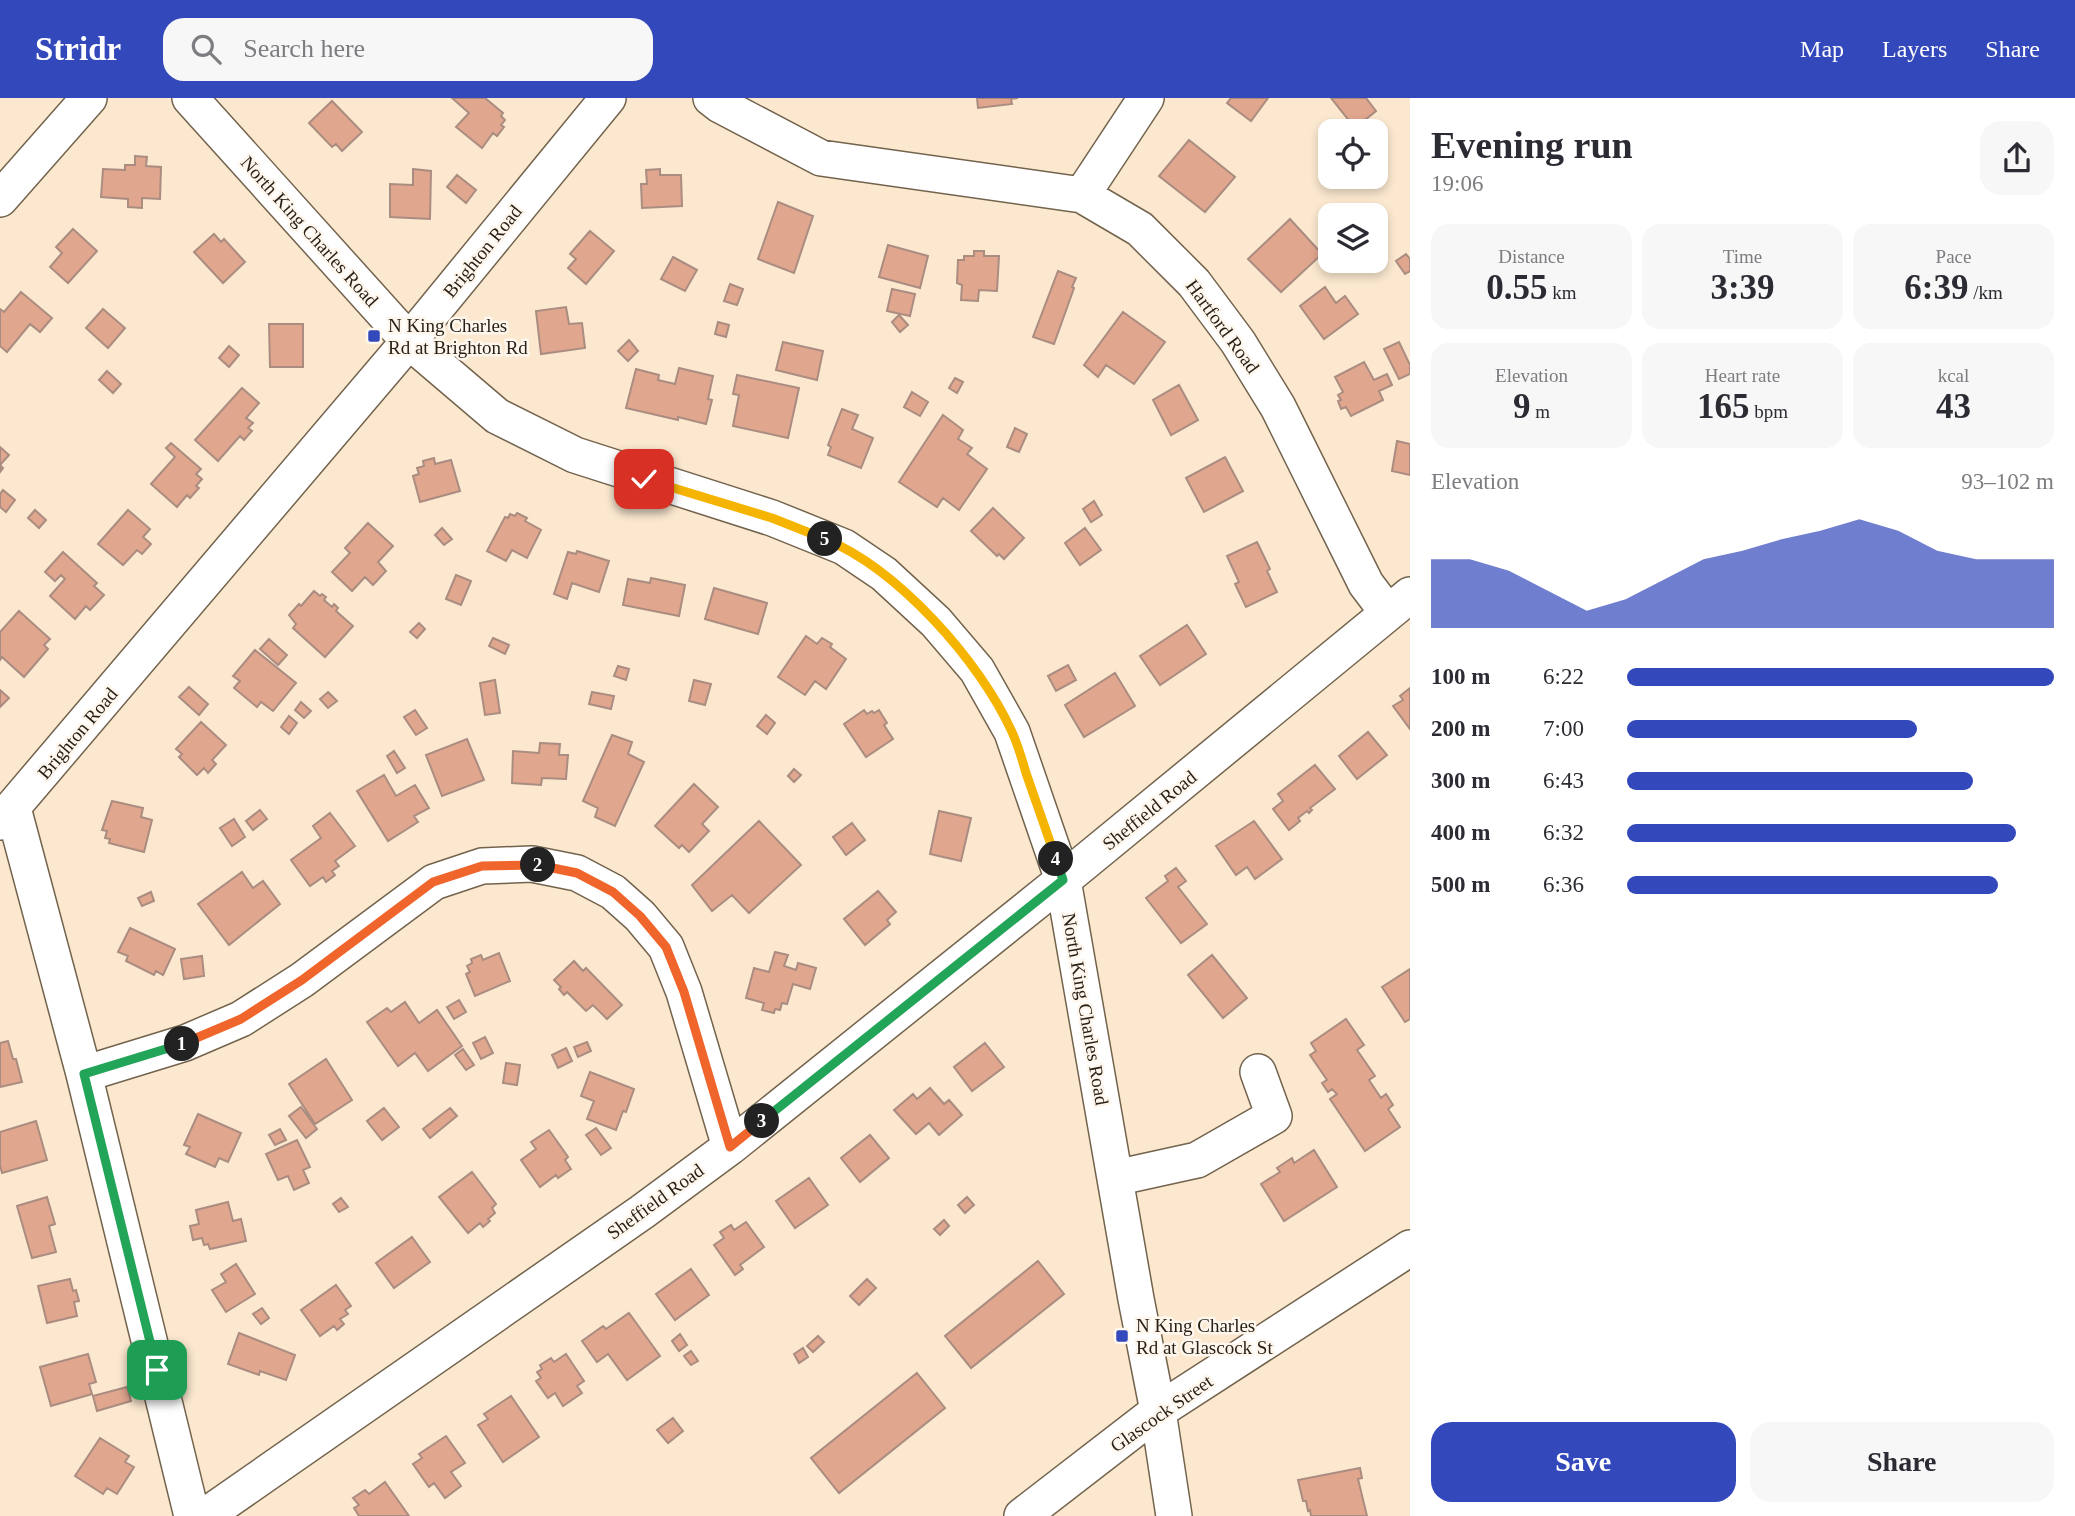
<!DOCTYPE html>
<html lang="en">
<head>
<meta charset="utf-8">
<style>
	body { margin:0; font-family:"Times New Roman",serif; background:#f7f7f7; color:#2b2b33; height:100vh; display:flex; flex-direction:column; font-size:26px; white-space:nowrap }
	* { box-sizing:border-box; margin:0 }
	p { font-size:23px; color:#7c7c81 }
	.icon { flex:none; width:38px; height:38px; fill:none; stroke:currentColor; stroke-width:2; stroke-linecap:round; stroke-linejoin:round }
	.map { position:relative; flex:1; overflow:hidden }
	.details { display:flex; flex-direction:column; background:#fff; width:665px }
	.details>* { flex:none }
	.fabs { position:absolute; left:1318px; top:21px; display:grid; gap:14px }
	.fabs a { display:grid; place-items:center; width:70px; height:70px; border-radius:14px; background:#fff; box-shadow:0 4px 10px #0003; font-size:35px }
	.pin { position:absolute; display:grid; place-items:center; width:60px; height:60px; color:#fff; margin:-30px; border-radius:14px; box-shadow:0 4px 10px #0006 }
	.km { position:absolute; width:35px; height:35px; margin:-18px; border-radius:50%; background:#222; color:#fff; font-size:19px; line-height:35px; text-align:center }
	.round { display:grid; place-items:center; flex:none; width:74px; height:74px; border-radius:21px; background:#f7f7f7 }
	.overview { display:flex; align-items:center; justify-content:space-between; height:119px; padding:0 21px }
	h1 { font-size:38px; font-weight:700; line-height:52px }
	.figures { display:grid; grid-template-columns:repeat(3,1fr); gap:10px; height:119px; padding:7px 21px }
	.figures div { display:grid; align-content:center; border-radius:18px; background:#f7f7f7; text-align:center }
	.figures b { font-size:35px; font-weight:700 }
	.figures small { font-size:19px; font-weight:400 }
	.figures p { font-size:19px }
	.chart { height:196px; padding:14px 21px }
	.chart p { display:flex; justify-content:space-between }
	.chart svg { width:100%; height:126px; margin-top:7px; fill:#3348ba; opacity:.7 }
	.button { display:flex; gap:14px; margin-top:auto; padding:14px 21px }
	.button a { flex:1; height:80px; border-radius:21px; background:#3348ba; color:#fff; font-size:28px; font-weight:700; line-height:80px; text-align:center }
	.button a+a { background:#f7f7f7; color:#2b2b33 }
	ul { padding:0 21px; list-style:none; font-size:23px }
	li { display:grid; grid-template-columns:112px 84px 1fr; align-items:center; height:52px }
	li i { height:18px; border-radius:9px; background:#3348ba }
	header { display:flex; align-items:center; gap:42px; box-sizing:border-box; height:98px; padding:0 35px; background:#3348ba; color:#fff }
	header strong { font-size:33px }
	nav { display:flex; gap:38px; margin-inline-start:auto; font-size:24px }
	.search { width:490px; height:63px; background:#f7f7f7; display:flex; align-items:center; gap:18px; box-sizing:border-box; padding:0 24px; border-radius:21px; color:#7c7c81; font-size:26px }
	main { display:flex; flex:1; min-height:0 }
	.map>svg:first-child { display:block }
	.building { fill:#e1a68e; stroke:#aa8c81; stroke-width:2 }
	.lines { fill:none; stroke-linecap:round; stroke-linejoin:round }
	.minor-casing { stroke:#73634d; stroke-width:38 }
	.minor { stroke:#fff; stroke-width:35 }
	.split-1-casing { stroke:#fff; stroke-width:14 }
	.split-2-casing { stroke:#fff; stroke-width:14 }
	.split-3-casing { stroke:#fff; stroke-width:14 }
	.split-4-casing { stroke:#fff; stroke-width:14 }
	.split-5-casing { stroke:#fff; stroke-width:14 }
	.split-6-casing { stroke:#fff; stroke-width:14 }
	.split-1 { stroke:#22a559; stroke-width:9 }
	.split-2 { stroke:#f0652b; stroke-width:9 }
	.split-3 { stroke:#f0652b; stroke-width:9 }
	.split-4 { stroke:#22a559; stroke-width:9 }
	.split-5 { stroke:#f5b400; stroke-width:9 }
	.split-6 { stroke:#f5b400; stroke-width:9 }
	.poi-dot { fill:#3348ba; stroke:#fff7ed; stroke-width:2.5 }
	.labels { text-anchor:middle; stroke-width:5; stroke-linejoin:round; paint-order:stroke }
	.street-label { font-size:19px; fill:#251f15; stroke:#fff7ed }
	.poi-label { font-size:19px; fill:#251f15; stroke:#fff7ed; text-anchor:start }
</style>
</head>
<body>
<header>
<strong>Stridr</strong>
<div class="search"><svg class="icon" aria-label="search" viewBox="0 0 24 24"><circle cx="10" cy="10" r="6"/><path d="M15 15l6 6"/></svg>Search here</div>
<nav><a>Map</a><a>Layers</a><a>Share</a></nav>
</header>
<main>
<div class="map">
<svg width="1410" height="1418" viewBox="0 0 1410 1418">
	<rect width="100%" height="100%" fill="#fbe8cf"/>
	<!-- building -->
	<path class="building" d="M452,0H485L503,15L501,18L505,22L501,27L504,29L497,38L493,35L482,50L456,29L469,15Z
		M977,0H1018L1011,1L1012,6L978,10Z
		M1231,0H1268L1251,23L1227,5Z
		M1331,0H1366L1376,13L1355,30Z
		M332,3L362,34L342,53L336,46L332,49L309,25Z
		M1189,42L1235,79L1205,114L1159,78Z
		M135,58L147,59L146,68L161,69L160,101L142,100V110L128,109V101L101,99L103,71L125,72V67H135Z
		M413,71L431,73L430,121L390,119V86L413,87Z
		M660,71V77H681L682,108L642,110L641,86H647L646,72Z
		M457,77L476,92L466,105L447,89Z
		M778,104L813,118L794,175L758,161Z
		M1290,121L1322,156L1281,194L1248,161Z
		M73,131L97,153L68,185L50,169L62,155L56,149Z
		M590,133L614,153L586,186L568,170L576,161L570,156Z
		M214,136L221,144L224,141L245,164L223,185L194,154Z
		M888,147L928,158L920,190L879,179Z
		M974,153H984V158H999L997,193L979,192L978,203L961,202L962,187L957,185L958,162H964V158H974Z
		M1406,156L1410,161V173L1405,176L1396,163Z
		M673,159L697,172L685,193L661,181Z
		M1058,173L1076,180L1072,189L1074,190L1054,246L1033,239Z
		M730,186L743,191L737,207L724,203Z
		M1325,189L1336,205L1345,198L1358,216L1324,241L1300,208Z
		M892,191L915,196L910,218L887,213Z
		M21,194L52,220L40,234L30,226L7,254L0,248V211L4,214Z
		M566,209L569,226L582,225L585,250L541,256L536,213Z
		M103,211L125,230L108,250L86,230Z
		M1123,214L1165,244L1134,286L1106,267L1098,279L1084,267Z
		M899,217L908,227L900,234L892,224Z
		M718,224L729,227L726,239L715,236Z
		M269,226H303V269H270Z
		M629,242L638,253L628,263L618,253Z
		M783,244L823,253L817,282L776,272Z
		M1399,244L1410,267V276L1399,281L1384,251Z
		M229,248L239,257L229,269L219,260Z
		M1364,264L1374,282L1387,276L1392,287L1379,293L1383,302L1351,318L1346,309L1341,311L1338,303L1341,302L1338,297L1343,294L1335,279Z
		M679,270L713,278L708,301L712,302L706,326L678,319V322L626,310L636,271L659,277L658,282L675,286Z
		M107,273L121,286L113,295L99,282Z
		M737,277L799,290L788,340L733,328L739,297L733,296Z
		M955,280L963,284L957,295L949,290Z
		M1179,287L1198,322L1171,337L1153,302Z
		M242,290L259,305L246,320L253,325L248,330L252,333L244,342L240,338L218,363L195,342Z
		M912,294L928,304L920,318L904,309Z
		M842,311L858,317L852,331L873,340L861,370L828,357L831,349L828,347Z
		M943,317L963,332L958,341L972,350L967,356L987,371L959,412L943,400L937,409L899,384Z
		M1015,330L1027,336L1019,354L1007,349Z
		M1397,343L1410,346V377L1392,373Z
		M171,345L201,371L196,376L202,381L196,388L199,390L190,400L187,397L177,409L151,386L175,359L166,350Z
		M0,349L9,357L0,367L3,370L0,374Z
		M1225,359L1243,393L1204,414L1186,380Z
		M434,360L435,366L451,362L460,393L420,404L413,378L419,376L417,370L424,368L423,363Z
		M3,392L15,402L6,414L0,409V396Z
		M1094,403L1102,417L1091,424L1083,411Z
		M993,410L1024,440L1004,461L999,456L997,458L971,433Z
		M35,412L46,422L39,430L28,420Z
		M128,412L150,431L143,439L151,446L142,456L137,452L123,467L98,446Z
		M517,415L527,420L525,423L541,432L527,460L512,452L506,463L487,453L505,419L508,420L510,416L515,418Z
		M368,425L393,448L378,464L386,473L373,487L365,479L352,493L332,474L350,455L345,450Z
		M442,430L452,441L444,447L435,437Z
		M1085,430L1101,452L1080,467L1065,445Z
		M1257,444L1270,471L1267,473L1277,494L1246,509L1235,486L1239,484L1227,458Z
		M577,453L609,463L599,494L572,485L567,501L554,496L568,454L576,456Z
		M63,454L97,485L94,488L104,497L90,512L86,508L75,521L50,498L65,481L61,477L55,483L45,474Z
		M456,477L471,483L461,507L446,501Z
		M651,480L685,487L679,518L623,507L628,481L650,485Z
		M714,490L767,505L758,536L705,521Z
		M314,493L320,498L322,496L326,499L324,502L332,509L334,506L338,510L336,513L353,528L325,559L293,530L296,526L289,517L299,506L301,508Z
		M19,513L50,541L44,547L48,551L24,579L2,559L0,562V534Z
		M419,525L425,531L417,540L410,534Z
		M1187,527L1206,556L1160,587L1140,558Z
		M806,538L817,546L822,540L832,546L830,549L846,561L826,591L815,583L805,597L778,579Z
		M493,540L509,547L505,556L489,548Z
		M269,541L287,557L278,567L260,551Z
		M255,552L296,585L273,613L261,604L257,609L234,590L240,583L233,578Z
		M1068,567L1076,582L1056,593L1048,578Z
		M618,568L629,571L626,582L614,578Z
		M1115,575L1135,608L1084,639L1065,607Z
		M495,582L500,615L485,617L480,585Z
		M694,582L711,586L705,607L689,603Z
		M189,589L208,606L199,617L179,599Z
		M1410,590V631L1393,608L1403,602L1400,598Z
		M0,592L9,600L0,609Z
		M328,594L337,603L328,610L320,601Z
		M592,594L614,598L611,611L589,606Z
		M301,604L311,613L304,620L295,612Z
		M415,612L427,630L416,637L404,619Z
		M864,612L867,616L872,613L874,615L879,612L887,625L884,627L893,641L866,659L844,626Z
		M766,617L775,625L767,636L757,628Z
		M289,618L297,625L289,636L281,629Z
		M201,624L226,647L212,662L216,666L208,675L204,670L197,677L179,659L182,656L176,651Z
		M1368,634L1387,657L1357,681L1339,658Z
		M612,637L632,644L628,656L644,664L615,728L595,719L598,710L583,703Z
		M467,641L484,682L442,698L426,657Z
		M540,645L560,646L559,657H568L566,681L542,680L541,687L512,685L513,653L539,655Z
		M394,653L405,670L397,675L387,658Z
		M1315,667L1335,691L1310,710L1312,712L1309,715L1307,713L1298,720L1300,723L1289,732L1273,711L1283,703L1278,696Z
		M794,671L801,677L794,684L788,678Z
		M384,677L396,698L415,687L429,710L414,718L418,724L388,743L357,693Z
		M694,686L718,709L702,726L709,733L689,754L682,747L679,750L655,728Z
		M112,703L143,710L141,719L152,722L144,754L109,745L110,741L105,740L107,733L102,732Z
		M260,712L267,721L253,732L246,723Z
		M939,713L971,720L961,763L930,756Z
		M330,715L355,748L335,763L339,768L332,773L335,777L326,784L323,779L310,788L291,762L321,740L313,728Z
		M234,721L245,739L232,748L220,730Z
		M759,723L801,767L749,815L732,797L712,813L692,787Z
		M1254,723L1282,761L1255,781L1247,769L1236,777L1216,748Z
		M852,725L865,742L846,757L833,739Z
		M1176,770L1186,783L1178,789L1207,826L1181,845L1146,800L1168,783L1165,778Z
		M242,774L253,790L263,783L280,806L229,847L198,806Z
		M878,793L896,814L887,822L890,826L865,847L844,821Z
		M151,794L154,803L142,808L138,800Z
		M130,830L175,851L163,877L156,873L154,877L126,863L128,858L118,854Z
		M775,854L788,857L784,868L796,872L798,865L816,870L810,891L793,886L787,906L782,905L780,912L775,911L774,915L762,912L764,905L746,900L754,870L769,874Z
		M499,855L510,883L475,898L466,876L470,874L467,868L472,865L471,861L481,857L483,862Z
		M1212,857L1247,900L1223,920L1188,877Z
		M202,858L204,878L184,881L181,861Z
		M574,863L583,873L586,870L622,907L607,921L593,907L586,913L567,894L564,897L559,891L561,889L554,882Z
		M1410,871V921L1405,924L1382,889Z
		M459,902L466,914L454,921L447,909Z
		M405,904L419,925L437,912L462,948L428,973L415,955L398,968L367,924L387,910L391,914Z
		M1346,921L1364,947L1357,952L1375,978L1369,982L1381,1000L1386,996L1393,1007L1388,1011L1400,1029L1365,1053L1330,1001L1337,996L1332,991L1328,994L1322,985L1327,982L1310,957L1316,953L1311,945Z
		M485,939L493,955L481,961L473,945Z
		M8,943L13,961H16L22,984L0,989V945Z
		M587,944L591,953L578,959L574,949Z
		M985,945L1004,969L972,993L954,969Z
		M566,950L572,963L558,970L552,957Z
		M463,951L474,967L466,972L455,957Z
		M326,961L352,1002L315,1026L289,986Z
		M506,965L520,967L517,987L503,985Z
		M590,974L634,991L626,1014L623,1013L616,1032L587,1021L594,1003L581,998Z
		M930,990L944,1006L949,1002L962,1017L939,1037L929,1025L916,1036L894,1012L913,996L917,1001Z
		M301,1009L317,1031L306,1040L289,1018Z
		M384,1010L399,1029L382,1042L367,1023Z
		M450,1010L457,1018L430,1040L423,1031Z
		M198,1016L241,1035L228,1064L219,1060L215,1069L186,1056L190,1049L184,1047Z
		M36,1023L47,1062L2,1075L0,1067V1034Z
		M596,1030L611,1050L601,1057L586,1037Z
		M280,1031L286,1042L275,1047L269,1037Z
		M549,1032L568,1059L565,1062L571,1071L558,1080L556,1077L540,1089L521,1062L536,1051L531,1044Z
		M870,1037L889,1060L860,1084L841,1060Z
		M297,1042L310,1069L303,1072L309,1085L294,1092L288,1078L278,1082L266,1056Z
		M1314,1052L1337,1089L1284,1123L1261,1086L1280,1074L1277,1070L1292,1060L1294,1065Z
		M472,1074L496,1106L492,1110L495,1115L488,1121L490,1123L483,1129L480,1125L468,1135L439,1099Z
		M809,1080L828,1107L795,1130L776,1103Z
		M47,1099L55,1126L49,1128L56,1154L32,1160L17,1108Z
		M967,1099L974,1107L965,1115L958,1107Z
		M341,1100L348,1109L339,1114L333,1106Z
		M228,1104L233,1123L241,1121L246,1143L210,1151L208,1146L204,1147L202,1140L193,1142L190,1128L199,1126L196,1112Z
		M944,1122L949,1128L940,1137L934,1131Z
		M746,1124L764,1149L740,1167L743,1171L735,1177L714,1147L724,1140L720,1134L731,1127L734,1132Z
		M412,1139L430,1164L394,1190L376,1165Z
		M1038,1163L1064,1196L971,1270L945,1238Z
		M236,1166L255,1196L226,1214L212,1192L226,1184L221,1176Z
		M691,1171L709,1197L675,1222L656,1196Z
		M70,1181L73,1193L76,1192L79,1203L74,1204L77,1218L47,1225L38,1188Z
		M867,1181L876,1190L859,1207L850,1198Z
		M336,1187L351,1208L345,1212L348,1216L340,1221L344,1226L337,1232L334,1228L320,1238L301,1212Z
		M262,1210L269,1220L261,1226L253,1216Z
		M629,1215L660,1258L627,1282L608,1256L597,1264L582,1243L603,1228L606,1231Z
		M239,1235L295,1257L286,1282L260,1273L259,1277L228,1266Z
		M680,1236L687,1247L679,1253L672,1243Z
		M818,1238L824,1244L813,1254L807,1248Z
		M803,1250L808,1259L799,1265L794,1256Z
		M691,1253L698,1263L691,1267L684,1258Z
		M88,1256L96,1284L89,1286L92,1296L51,1308L40,1269Z
		M566,1256L584,1283L577,1288L582,1295L563,1308L555,1295L548,1300L536,1283L541,1280L537,1274L542,1271L540,1267L551,1260L554,1264Z
		M917,1275L945,1310L839,1395L811,1360Z
		M127,1289L131,1303L97,1313L93,1298Z
		M511,1298L539,1339L503,1364L478,1327L488,1321L484,1316Z
		M673,1320L683,1333L668,1345L657,1332Z
		M446,1338L465,1365L451,1374L461,1388L445,1400L434,1385L429,1389L413,1366L422,1360L419,1356Z
		M100,1340L129,1358L125,1364L134,1369L117,1396L107,1390L103,1396L75,1378Z
		M1360,1370L1362,1380L1358,1381L1367,1418H1311L1310,1412L1308,1413L1306,1403H1303L1298,1382Z
		M385,1384L409,1418H359L354,1410L359,1407L353,1400L365,1392L369,1396Z"/>
	<g class="lines">
		<!-- minor casing -->
		<g class="minor-casing">
			<path id="minor" d="M190,0L409,243L497,318L575,357L772,420L844,449L884,476L936,524L977,572L1012,634L1063,782L1136,1201L1158,1313L1174,1418
				M711,0L720,7L821,60L1082,97L1140,131L1194,185L1238,244L1278,309L1366,486L1388,515
				M1082,97L1146,0
				M0,101L89,0
				M13,710L84,976L192,1418
				M0,724L409,243L608,0
				M84,976L185,945L241,921L302,882L434,784L482,768L532,766L577,775L613,794L640,818L666,849L684,894L730,1049
				M1115,1080L1197,1062L1274,1018L1258,974
				M205,1418L642,1114L730,1049L1063,782L1410,497
				M1022,1418L1158,1313L1410,1150"/>
		</g>
		<!-- minor -->
		<use href="#minor" class="minor"/>
	</g>
	<g class="lines">
		<!-- split-1 casing -->
		<g class="split-1-casing">
			<path id="split-1" d="M157,1272L84,976L182,946"/>
		</g>
		<!-- split-2 casing -->
		<g class="split-2-casing">
			<path id="split-2" d="M182,946L241,921L302,882L433,784L482,768L538,767"/>
		</g>
		<!-- split-3 casing -->
		<g class="split-3-casing">
			<path id="split-3" d="M538,767L577,775L613,794L640,818L666,849L684,894L730,1049L762,1023"/>
		</g>
		<!-- split-4 casing -->
		<g class="split-4-casing">
			<path id="split-4" d="M762,1023L1063,782L1056,761"/>
		</g>
		<!-- split-5 casing -->
		<g class="split-5-casing">
			<path id="split-5" d="M825,441C898,471 980,563 1012,634C1018,647 1022,661 1026,675C1036,703 1046,732 1056,761"/>
		</g>
		<!-- split-6 casing -->
		<g class="split-6-casing">
			<path id="split-6" d="M644,381L772,420L825,441"/>
		</g>
		<!-- split-1 -->
		<use href="#split-1" class="split-1"/>
		<!-- split-2 -->
		<use href="#split-2" class="split-2"/>
		<!-- split-3 -->
		<use href="#split-3" class="split-3"/>
		<!-- split-4 -->
		<use href="#split-4" class="split-4"/>
		<!-- split-5 -->
		<use href="#split-5" class="split-5"/>
		<!-- split-6 -->
		<use href="#split-6" class="split-6"/>
	</g>
	<!-- markers -->
	<g class="poi-dot">
		<rect x="367" y="231" width="14" height="14" rx="3.5"/>
		<rect x="1115" y="1231" width="14" height="14" rx="3.5"/>
	</g>
	<g class="labels">
		<!-- street labels -->
		<g class="street-label">
			<text transform="translate(310 133) rotate(48)" y="7">North King Charles Road</text>
			<text transform="translate(482 153) rotate(-51)" y="7">Brighton Road</text>
			<text transform="translate(1223 228) rotate(54)" y="7">Hartford Road</text>
			<text transform="translate(77 635) rotate(-50)" y="7">Brighton Road</text>
			<text transform="translate(1149 712) rotate(-39)" y="7">Sheffield Road</text>
			<text transform="translate(1086 911) rotate(80)" y="7">North King Charles Road</text>
			<text transform="translate(655 1103) rotate(-36)" y="7">Sheffield Road</text>
			<text transform="translate(1161 1315) rotate(-35)" y="7">Glascock Street</text>
		</g>
		<!-- poi labels -->
		<g class="poi-label">
			<text x="388" y="234">N King Charles<tspan x="388" dy="22">Rd at Brighton Rd</tspan></text>
			<text x="1136" y="1234">N King Charles<tspan x="1136" dy="22">Rd at Glascock St</tspan></text>
		</g>
	</g>
</svg>
<div class="fabs">
<a><svg class="icon" aria-label="locate" viewBox="0 0 24 24"><circle cx="12" cy="12" r="6"/><path d="M12 2v4M12 18v4M2 12h4M18 12h4"/></svg></a>
<a><svg class="icon" aria-label="layers" viewBox="0 0 24 24"><path d="M12 4l9 5-9 5-9-5zM3 14l9 5 9-5"/></svg></a>
</div>
<div class="pin" style="left:157px;top:1272px;background:#1e9e55"><svg class="icon" aria-label="arrive" viewBox="0 0 24 24"><path d="M6 21V4h12l-3 4 3 4H6"/></svg></div>
<div class="pin" style="left:644px;top:381px;background:#d93025"><svg class="icon" aria-label="check" viewBox="0 0 24 24"><path d="M5 12l5 5 9-10"/></svg></div>
<b class="km" style="left:182px;top:946px">1</b>
<b class="km" style="left:538px;top:767px">2</b>
<b class="km" style="left:762px;top:1023px">3</b>
<b class="km" style="left:1056px;top:761px">4</b>
<b class="km" style="left:825px;top:441px">5</b>
</div>
<section class="details">
<div class="overview"><div><h1>Evening run</h1><p>19:06</p></div><a class="round"><svg class="icon" aria-label="share" viewBox="0 0 24 24"><path d="M12 15V3M7 8l5-5 5 5M5 13v7h14v-7"/></svg></a></div>
<div class="figures">
<div><p>Distance</p><b>0.55<small> km</small></b></div>
<div><p>Time</p><b>3:39</b></div>
<div><p>Pace</p><b>6:39<small> /km</small></b></div>
</div>
<div class="figures">
<div><p>Elevation</p><b>9<small> m</small></b></div>
<div><p>Heart rate</p><b>165<small> bpm</small></b></div>
<div><p>kcal</p><b>43</b></div>
</div>
<div class="chart"><p><span>Elevation</span>93–102 m</p>
<svg viewBox="0 0 160 44" preserveAspectRatio="none"><path d="M0 44V20L10 20L20 24L30 31L40 38L50 34L60 27L70 20L80 17L90 13L100 10L110 6L120 10L130 17L140 20L150 20L160 20V44z"/></svg>
</div>
<ul>
<li><b>100 m</b>6:22<i style="width:100%"></i></li>
<li><b>200 m</b>7:00<i style="width:68%"></i></li>
<li><b>300 m</b>6:43<i style="width:81%"></i></li>
<li><b>400 m</b>6:32<i style="width:91%"></i></li>
<li><b>500 m</b>6:36<i style="width:87%"></i></li>
</ul>
<div class="button"><a>Save</a><a>Share</a></div>
</section>
</main>
</body>
</html>
